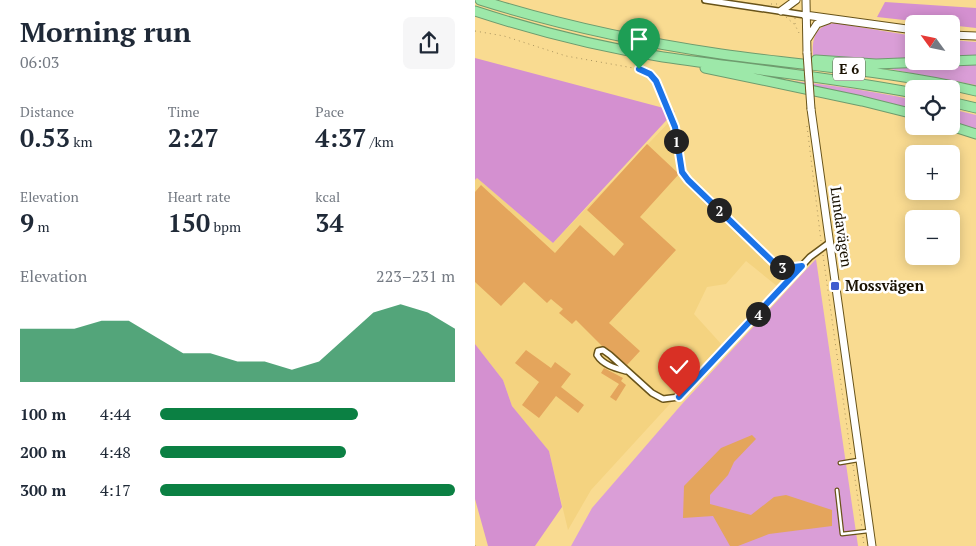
<!DOCTYPE html>
<html lang="en">
<head>
<meta charset="utf-8">
<style>
	body { margin:0; font-family:"PT Serif",serif; background:#f6f6f7; color:#1f2937; height:100vh; display:flex; flex-direction:column; font-size:19px; white-space:nowrap }
	* { box-sizing:border-box; margin:0 }
	p { font-size:16px; color:#747a83 }
	.icon { flex:none; width:28px; height:28px; fill:none; stroke:currentColor; stroke-width:2; stroke-linecap:round; stroke-linejoin:round }
	.map { position:relative; flex:1; overflow:hidden }
	.panel { display:flex; flex-direction:column; background:#fff; width:475px }
	.panel>* { flex:none }
	.needle { width:32px; rotate:303deg }
	.fabs { position:absolute; left:430px; top:15px; display:grid; gap:10px }
	.fabs a { display:grid; place-items:center; width:55px; height:55px; border-radius:8px; background:#fff; box-shadow:0 2px 12px #0003; font-size:25px }
	.pin { position:absolute; display:grid; place-items:center; width:42px; height:42px; color:#fff; margin:-51px -21px; border-radius:50% 50% 50% 0; rotate:-45deg; box-shadow:0 0 5px #0007 }
	.pin .icon { rotate:45deg }
	.km { position:absolute; width:25px; height:25px; margin:-12px; border-radius:50%; background:#222; color:#fff; font-size:14px; line-height:25px; text-align:center }
	.round { display:grid; place-items:center; flex:none; width:52px; height:52px; border-radius:8px; background:#f6f6f7 }
	.headline { display:flex; align-items:center; justify-content:space-between; height:85px; padding:0 20px }
	h1 { font-size:28px; font-weight:700; line-height:38px }
	.metrics { display:grid; grid-template-columns:repeat(3,1fr); gap:8px; height:85px; padding:5px 20px }
	.metrics div { display:grid; align-content:center }
	.metrics b { font-size:25px; font-weight:700 }
	.metrics small { font-size:14px; font-weight:400 }
	.metrics p { font-size:14px }
	.chart { height:140px; padding:10px 20px }
	.chart p { display:flex; justify-content:space-between }
	.chart svg { width:100%; height:90px; margin-top:5px; fill:#0b8043; opacity:.7 }
	ul { padding:0 20px; list-style:none; font-size:16px }
	li { display:grid; grid-template-columns:80px 60px 1fr; align-items:center; height:38px }
	li i { height:12px; border-radius:6px; background:#0b8043 }
	main { display:flex; flex:1; min-height:0 }
	.map>svg:first-child { display:block }
	.built { fill:#f4d380 }
	.green { fill:#da9ed7 }
	.forest { fill:#d490d0 }
	.building { fill:#e4a55c }
	.lines { fill:none; stroke-linecap:round; stroke-linejoin:round }
	.lane-casing { stroke:#685319; stroke-width:5 }
	.street-casing { stroke:#685319; stroke-width:8 }
	.secondary-casing { stroke:#685319; stroke-width:9 }
	.highway-casing { stroke:#6e9c6e; stroke-width:11 }
	.path { stroke:#aa945e; stroke-width:1; stroke-dasharray:1 4; stroke-linecap:butt }
	.lane { stroke:#fff; stroke-width:2.5 }
	.street { stroke:#fff; stroke-width:5 }
	.secondary { stroke:#fff; stroke-width:7 }
	.highway { stroke:#9de8a9; stroke-width:9 }
	.secondary-bridge-casing { stroke:#685319; stroke-width:9; stroke-linecap:butt }
	.secondary-bridge { stroke:#fff; stroke-width:7 }
	.route-casing { stroke:#fff; stroke-width:10 }
	.route { stroke:#1a73e8; stroke-width:6 }
	.poi-dot { fill:#3f5ccf; stroke:#fff; stroke-width:2 }
	.labels { text-anchor:middle; stroke-width:5; stroke-linejoin:round; paint-order:stroke }
	.shield { fill:#fff; stroke:#5d584c; stroke-width:1 }
	.shield-label { font-size:14px; font-weight:bold; fill:#181000 }
	.street-label { font-size:15px; fill:#181000; stroke:#fff }
	.poi-label { font-size:15px; font-weight:bold; fill:#181000; stroke:#fff; text-anchor:start }
</style>
</head>
<body>
<main>
<section class="panel">
<div class="headline"><div><h1>Morning run</h1><p>06:03</p></div><a class="round"><svg class="icon" aria-label="share" viewBox="0 0 24 24"><path d="M12 15V3M7 8l5-5 5 5M5 13v7h14v-7"/></svg></a></div>
<div class="metrics">
<div><p>Distance</p><b>0.53<small> km</small></b></div>
<div><p>Time</p><b>2:27</b></div>
<div><p>Pace</p><b>4:37<small> /km</small></b></div>
</div>
<div class="metrics">
<div><p>Elevation</p><b>9<small> m</small></b></div>
<div><p>Heart rate</p><b>150<small> bpm</small></b></div>
<div><p>kcal</p><b>34</b></div>
</div>
<div class="chart"><p><span>Elevation</span>223–231 m</p>
<svg viewBox="0 0 160 44" preserveAspectRatio="none"><path d="M0 44V18L10 18L20 18L30 14L40 14L50 22L60 30L70 30L80 34L90 34L100 38L110 34L120 22L130 10L140 6L150 10L160 18V44z"/></svg>
</div>
<ul>
<li><b>100 m</b>4:44<i style="width:67%"></i></li>
<li><b>200 m</b>4:48<i style="width:63%"></i></li>
<li><b>300 m</b>4:17<i style="width:100%"></i></li>
</ul>
</section>
<div class="map">
<svg width="501" height="546" viewBox="0 0 501 546">
	<rect width="100%" height="100%" fill="#f9db91"/>
	<!-- built -->
	<path class="built" d="M197,119L214,182L315,271L302,286L271,261L251,284L232,287L219,314L248,346L116,490L93,530L74,451L37,406L28,380L0,344V180L2,178L78,243Z"/>
	<!-- green -->
	<path class="green" d="M360,23L439,36V60L402,61L338,57C337,39 339,26 360,23Z
		M476,40L501,42V55L476,57Z
		M501,63V85L409,68Z
		M289,78C339,83 389,89 439,100V109L399,99Z
		M476,109L501,115V131L476,121Z
		M341,259L383,546H96L117,508L207,404Z"/>
	<!-- forest -->
	<path class="forest" d="M410,2L501,8V28L402,17Z
		M0,58L200,111L78,243L2,178L0,180Z
		M0,344L28,380L37,406L74,451L87,507L60,546H13L0,499Z"/>
	<!-- building -->
	<path class="building" d="M172,144L204,174L165,217L201,250L134,323L165,351L152,365L127,346L101,320L97,324L84,313L88,309L76,299L72,303L49,282L26,306L0,282V192L6,185L80,253L105,225L139,256L149,244L112,210Z
		M51,350L76,368L80,362L96,374L86,387L109,405L103,413L81,396L64,418L47,405L64,382L40,363Z
		M129,368L148,378L146,381L151,385L141,401L135,397L144,384L126,373Z
		M277,435L281,439L259,462L253,475L235,495V504L276,515L299,497L311,495L357,510V526L294,534L263,546H255L238,516L208,518L209,486L246,448Z"/>
	<g class="lines">
		<!-- lane casing -->
		<g class="lane-casing">
			<path id="lane" d="M365,463L383,460
				M362,490L367,534L393,531"/>
		</g>
		<!-- street casing -->
		<g class="street-casing">
			<path id="street" d="M230,0L330,15
				M151,371C140,368 128,365 122,355L123,351L128,350L135,355L177,393L188,399L204,397L335,257L354,243"/>
		</g>
		<!-- secondary casing -->
		<g class="secondary-casing">
			<path id="secondary" d="M331,0L332,53
				M306,11L321,0
				M330,15L439,30
				M476,35L501,36
				M333,38L342,24L353,20
				M336,109L397,546"/>
		</g>
		<!-- highway casing -->
		<g class="highway-casing">
			<path id="highway" d="M5,0C84,25 164,42 246,54C331,66 417,71 501,91
				M0,11C61,31 124,47 188,57C271,69 356,77 439,93
				M341,60L401,64L501,60
				M230,68L387,101L439,114
				M476,102L501,108
				M476,126L501,134"/>
		</g>
		<!-- path -->
		<path class="path" d="M296,4H305
			M311,17L320,25
			M320,18V25L324,33
			M0,31L29,36L91,56L164,69L175,73L181,81L199,127L207,172L293,258L305,267L316,269
			M332,126L346,241
			M348,255L376,456
			M378,465L387,528
			M388,537L389,546
			M0,545V546"/>
		<!-- lane -->
		<use href="#lane" class="lane"/>
		<!-- street -->
		<use href="#street" class="street"/>
		<!-- secondary -->
		<use href="#secondary" class="secondary"/>
		<!-- highway -->
		<use href="#highway" class="highway"/>
		<!-- secondary-bridge casing -->
		<g class="secondary-bridge-casing">
			<path id="secondary-bridge" d="M332,53L336,109"/>
		</g>
		<!-- secondary-bridge -->
		<use href="#secondary-bridge" class="secondary-bridge"/>
	</g>
	<g class="lines">
		<!-- route casing -->
		<g class="route-casing">
			<path id="route" d="M164,69L175,74L181,81L200,127L207,172L213,180L300,264L311,268L327,266L204,397"/>
		</g>
		<!-- route -->
		<use href="#route" class="route"/>
	</g>
	<!-- markers -->
	<rect class="poi-dot" x="355" y="281" width="10" height="10" rx="2.5"/>
	<g class="labels">
		<!-- shield labels -->
		<rect class="shield" x="358" y="57.5" width="32" height="23" rx="4"/>
		<g class="shield-label">
			<text x="374" y="74">E 6</text>
		</g>
		<!-- street labels -->
		<g class="street-label">
			<text transform="translate(366 227) rotate(82)" y="5">Lundavägen</text>
		</g>
		<!-- poi labels -->
		<g class="poi-label">
			<text x="370" y="291">Mossvägen</text>
		</g>
	</g>
</svg>
<div class="fabs">
<a><svg class="needle" viewBox="-14 -14 28 28"><path d="M0-13l5 13h-10z" fill="#e53935"/><path d="M0 13l5-13h-10z" fill="#747a83"/></svg></a>
<a><svg class="icon" aria-label="locate" viewBox="0 0 24 24"><circle cx="12" cy="12" r="6"/><path d="M12 2v4M12 18v4M2 12h4M18 12h4"/></svg></a>
<a>+</a>
<a>−</a>
</div>
<div class="pin" style="left:164px;top:69px;background:#1e9e55"><svg class="icon" aria-label="arrive" viewBox="0 0 24 24"><path d="M6 21V4h12l-3 4 3 4H6"/></svg></div>
<div class="pin" style="left:204px;top:397px;background:#d93025"><svg class="icon" aria-label="check" viewBox="0 0 24 24"><path d="M5 12l5 5 9-10"/></svg></div>
<b class="km" style="left:201px;top:141px">1</b>
<b class="km" style="left:244px;top:210px">2</b>
<b class="km" style="left:307px;top:267px">3</b>
<b class="km" style="left:283px;top:314px">4</b>
</div>
</main>
</body>
</html>
